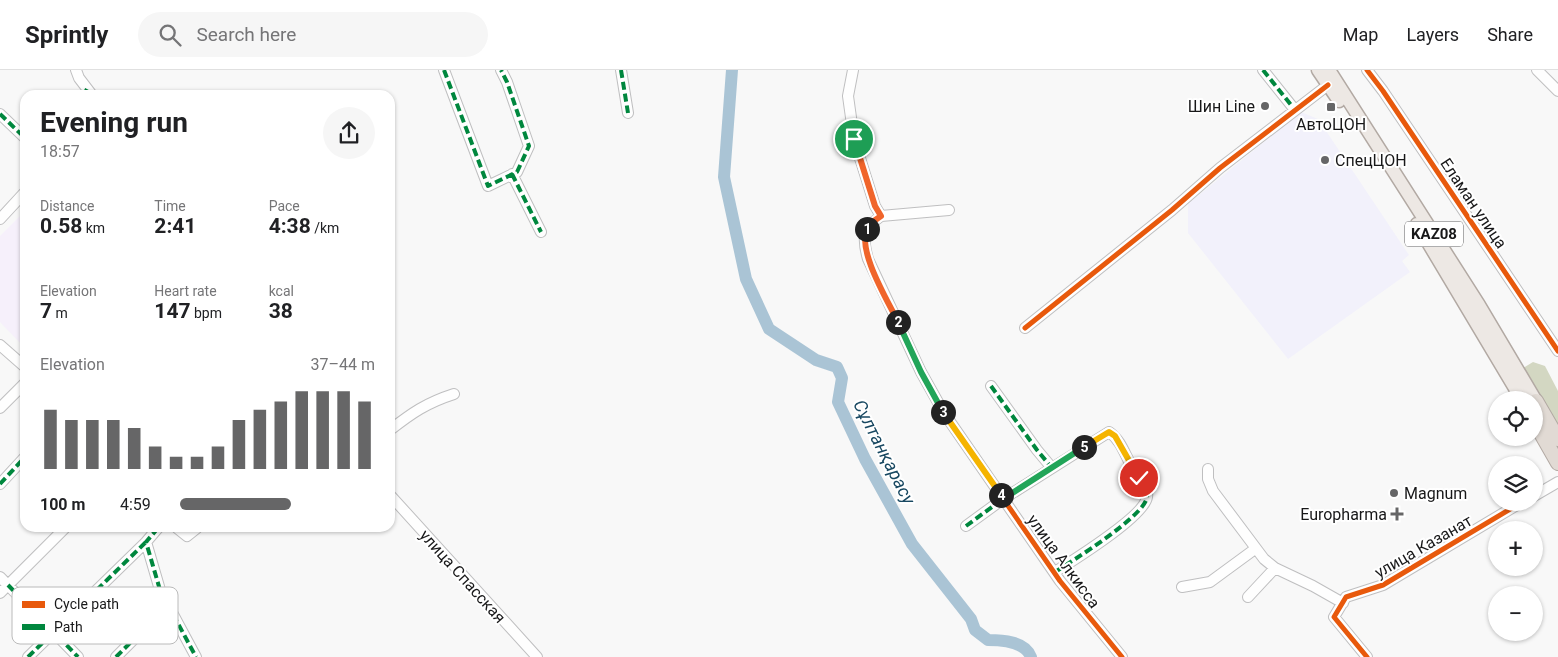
<!DOCTYPE html>
<html lang="en">
<head>
<meta charset="utf-8">
<style>
	body { margin:0; font-family:Roboto,sans-serif; background:#f6f6f6; color:#202124; height:100vh; display:flex; flex-direction:column; font-size:19px; white-space:nowrap }
	* { box-sizing:border-box; margin:0 }
	p { font-size:16px; color:#757577 }
	.icon { flex:none; width:28px; height:28px; fill:none; stroke:currentColor; stroke-width:2; stroke-linecap:round; stroke-linejoin:round }
	.map { position:relative; flex:1; overflow:hidden }
	.side { position:absolute; left:20px; top:20px; width:375px; height:442px; display:flex; flex-direction:column; background:#fff; border-radius:15px; box-shadow:0 1px 4px #0004 }
	.side>* { flex:none }
	.fabs { position:absolute; left:1488px; top:321px; display:grid; gap:10px }
	.fabs a { display:grid; place-items:center; width:55px; height:55px; border-radius:50%; background:#fff; box-shadow:0 1px 4px #0004; font-size:25px }
	.pin { position:absolute; display:grid; place-items:center; width:42px; height:42px; color:#fff; margin:-21px; border:2px solid #fff; border-radius:50%; box-shadow:0 1px 5px #0007 }
	.km { position:absolute; width:25px; height:25px; margin:-12px; border-radius:50%; background:#222; color:#fff; font-size:14px; line-height:25px; text-align:center }
	.round { display:grid; place-items:center; flex:none; width:52px; height:52px; border-radius:26px; background:#f6f6f6 }
	.headline { display:flex; align-items:center; justify-content:space-between; height:85px; padding:0 20px }
	h1 { font-size:28px; font-weight:700; line-height:38px }
	.stats { display:grid; grid-template-columns:repeat(3,1fr); gap:8px; height:85px; padding:5px 20px }
	.stats div { display:grid; align-content:center }
	.stats b { font-size:21px; font-weight:700 }
	.stats small { font-size:14px; font-weight:400 }
	.stats p { font-size:14px }
	.chart { height:140px; padding:10px 20px }
	.chart p { display:flex; justify-content:space-between }
	.chart svg { width:100%; height:90px; margin-top:5px; stroke:#666667; stroke-width:6 }
	ul { padding:0 20px; list-style:none; font-size:16px }
	li { display:grid; grid-template-columns:80px 60px 1fr; align-items:center; height:38px }
	li i { height:12px; border-radius:6px; background:#666667 }
	header { display:flex; align-items:center; gap:30px; box-sizing:border-box; height:70px; padding:0 25px; background:#fff; border-bottom:1px solid #e0e0e0 }
	header strong { font-size:24px }
	nav { display:flex; gap:28px; margin-inline-start:auto; font-size:18px }
	.search { width:350px; height:45px; background:#f6f6f6; display:flex; align-items:center; gap:12px; box-sizing:border-box; padding:0 18px; border-radius:28px; color:#757577; font-size:19px }
	.map>svg:first-child { display:block }
	.commercial { fill:#f2f1fb }
	.education { fill:#f6f0fb }
	.forest { fill:#d3d7c2 }
	.lines { fill:none; stroke-linecap:round; stroke-linejoin:round }
	.river { stroke:#aac4d5; stroke-width:12 }
	.minor-casing { stroke:#bfbfc0; stroke-width:12 }
	.major-casing { stroke:#b2a9a3; stroke-width:15 }
	.highway-casing { stroke:#b2a9a3; stroke-width:16 }
	.minor { stroke:#fefefe; stroke-width:10 }
	.major { stroke:#ede8e4; stroke-width:12 }
	.highway { stroke:#e1dad4; stroke-width:14 }
	.quiet { stroke:#00873e; stroke-width:4; stroke-dasharray:8 4; stroke-linecap:butt }
	.cycleway-casing { stroke:#fff; stroke-width:8 }
	.cycleway { stroke:#e8590c; stroke-width:5 }
	.split-1-casing { stroke:#fff; stroke-width:10 }
	.split-2-casing { stroke:#fff; stroke-width:10 }
	.split-3-casing { stroke:#fff; stroke-width:10 }
	.split-4-casing { stroke:#fff; stroke-width:10 }
	.split-5-casing { stroke:#fff; stroke-width:10 }
	.split-6-casing { stroke:#fff; stroke-width:10 }
	.split-1 { stroke:#f0652b; stroke-width:6 }
	.split-2 { stroke:#f0652b; stroke-width:6 }
	.split-3 { stroke:#22a559; stroke-width:6 }
	.split-4 { stroke:#f5b400; stroke-width:6 }
	.split-5 { stroke:#22a559; stroke-width:6 }
	.split-6 { stroke:#f5b400; stroke-width:6 }
	.poi-dot { fill:#666667; stroke:#fff; stroke-width:2 }
	.labels { text-anchor:middle; stroke-width:4; stroke-linejoin:round; paint-order:stroke }
	.shield { fill:#fff; stroke:#5d5d5e; stroke-width:1 }
	.shield-label { font-size:15px; font-weight:bold; fill:#181819 }
	.poi-label { font-size:16px; fill:#181819; stroke:#fff; text-anchor:end }
	.street-label { font-size:16px; fill:#181819; stroke:#fff }
	.water-label { font-size:18px; font-style:italic; fill:#184861; stroke:#fff }
	.key { fill:#fff; stroke:#bababa; stroke-width:1 }
	.key-label { font-size:14px; fill:#181819 }
</style>
</head>
<body>
<header>
<strong>Sprintly</strong>
<div class="search"><svg class="icon" aria-label="search" viewBox="0 0 24 24"><circle cx="10" cy="10" r="6"/><path d="M15 15l6 6"/></svg>Search here</div>
<nav><a>Map</a><a>Layers</a><a>Share</a></nav>
</header>
<div class="map">
<svg width="1558" height="587" viewBox="0 0 1558 587">
	<rect width="100%" height="100%" fill="#f8f8f8"/>
	<!-- commercial -->
	<path class="commercial" d="M1301,42L1318,49L1409,185L1402,191L1410,202L1288,289L1188,163V134Z"/>
	<!-- education -->
	<path class="education" d="M25,141V278L0,252V166Z"/>
	<!-- forest -->
	<path class="forest" d="M1533,292L1545,296L1558,321V359L1523,298Z"/>
	<g class="lines">
		<!-- river -->
		<path class="river" d="M732,0L724,107L746,209L769,259L816,290L837,297L842,308L838,332L865,389L912,474L971,549L975,560L988,570C1002,570 1025,571 1031,587"/>
		<!-- minor casing -->
		<g class="minor-casing">
			<path id="minor" d="M76,0L79,8L92,25
				M444,0L488,116L517,102L529,76L507,12L501,0
				M621,0L628,43
				M853,0L848,26L854,69L875,136L881,146
				M1263,0L1295,40
				M1367,0L1383,21L1558,281
				M1537,0L1558,21
				M0,44L25,68
				M512,104L541,162
				M881,146C863,159 862,168 868,189L921,302L944,343L1060,511L1122,587
				M881,146L949,140
				M0,149L25,122
				M1025,258L1172,140L1220,98L1328,15
				M0,275L25,297
				M991,316L1037,380L1052,398
				M0,338L25,313
				M390,360C412,343 426,333 454,324
				M1208,399V409L1213,421L1264,489L1275,498L1313,516L1343,533
				M0,414L25,387
				M390,425L537,587
				M1534,426L1558,412
				M966,456L1003,429L1109,362C1121,370 1125,385 1132,397C1138,406 1149,416 1147,427C1145,446 1072,491 1055,502
				M158,458L146,472L160,520L196,587
				M177,458L187,466L197,458
				M0,507L78,587
				M1182,517L1210,512L1255,479
				M0,523L65,458
				M1248,527L1275,498
				M28,587L146,472
				M116,587L154,549
				M1367,587L1334,547L1346,527L1383,515L1522,432"/>
		</g>
		<!-- major casing -->
		<g class="major-casing">
			<path id="major" d="M1318,0L1339,31
				M1329,0L1479,235L1536,331
				M1417,154L1522,330"/>
		</g>
		<!-- highway casing -->
		<g class="highway-casing">
			<path id="highway" d="M1536,331L1558,369
				M1534,351L1558,393"/>
		</g>
		<!-- minor -->
		<use href="#minor" class="minor"/>
		<!-- major -->
		<use href="#major" class="major"/>
		<!-- highway -->
		<use href="#highway" class="highway"/>
		<!-- quiet -->
		<path class="quiet" d="M444,0L488,116L517,102L529,76L507,12L501,0
			M621,0L628,43
			M1263,0L1295,40
			M84,25L87,19
			M0,44L25,68
			M512,104L541,162
			M991,316L1037,380L1052,398
			M0,414L25,387
			M966,456L1003,429L1109,362C1121,370 1125,385 1132,397C1138,406 1149,416 1147,427C1145,446 1072,491 1055,502
			M158,458L146,472L160,520L196,587
			M8,515L78,587
			M28,587L146,472
			M116,587L154,549"/>
		<!-- cycleway casing -->
		<g class="cycleway-casing">
			<path id="cycleway" d="M1367,0L1383,21L1558,281
				M881,146C863,159 862,168 868,189L921,302L944,343L1060,511L1122,587
				M1025,258L1172,140L1220,98L1328,15
				M1367,587L1334,547L1346,527L1383,515L1522,432"/>
		</g>
		<!-- cycleway -->
		<use href="#cycleway" class="cycleway"/>
	</g>
	<g class="lines">
		<!-- split-1 casing -->
		<g class="split-1-casing">
			<path id="split-1" d="M854,69L875,136L881,146L871,153L867,159"/>
		</g>
		<!-- split-2 casing -->
		<g class="split-2-casing">
			<path id="split-2" d="M867,159C857,181 888,231 898,252"/>
		</g>
		<!-- split-3 casing -->
		<g class="split-3-casing">
			<path id="split-3" d="M898,252L921,302L943,342"/>
		</g>
		<!-- split-4 casing -->
		<g class="split-4-casing">
			<path id="split-4" d="M943,342L1001,425"/>
		</g>
		<!-- split-5 casing -->
		<g class="split-5-casing">
			<path id="split-5" d="M1001,425L1003,429L1084,377"/>
		</g>
		<!-- split-6 casing -->
		<g class="split-6-casing">
			<path id="split-6" d="M1084,377L1109,362L1115,366L1139,408"/>
		</g>
		<!-- split-1 -->
		<use href="#split-1" class="split-1"/>
		<!-- split-2 -->
		<use href="#split-2" class="split-2"/>
		<!-- split-3 -->
		<use href="#split-3" class="split-3"/>
		<!-- split-4 -->
		<use href="#split-4" class="split-4"/>
		<!-- split-5 -->
		<use href="#split-5" class="split-5"/>
		<!-- split-6 -->
		<use href="#split-6" class="split-6"/>
	</g>
	<!-- markers -->
	<g class="poi-dot">
		<circle cx="1265" cy="36" r="5"/>
		<rect x="1326" y="32" width="10" height="10" rx="2.5"/>
		<circle cx="1325" cy="90" r="5"/>
		<circle cx="1394" cy="423" r="5"/>
		<path d="M1394.5 436.5h5v5h5v5h-5v5h-5v-5h-5v-5h5z"/>
	</g>
	<g class="labels">
		<!-- shield labels -->
		<rect class="shield" x="1405" y="151.5" width="58" height="25" rx="4"/>
		<g class="shield-label">
			<text x="1434" y="169">KAZ08</text>
		</g>
		<!-- poi labels -->
		<g class="poi-label">
			<text x="1255" y="42">Шин Line</text>
			<text x="1331" y="60" text-anchor="middle">АвтоЦОН</text>
			<text x="1335" y="96" text-anchor="start">СпецЦОН</text>
			<text x="1404" y="429" text-anchor="start">Magnum</text>
			<text x="1387" y="450">Europharma</text>
		</g>
		<!-- street labels -->
		<g class="street-label">
			<text transform="translate(1474 133) rotate(56)" y="6">Еламан улица</text>
			<text transform="translate(1423 476) rotate(-30)" y="6">улица Казанат</text>
			<text transform="translate(1064 491) rotate(54)" y="6">улица Алкисса</text>
			<text transform="translate(463 506) rotate(48)" y="6">улица Спасская</text>
		</g>
		<!-- water labels -->
		<g class="water-label">
			<text transform="translate(884 382) rotate(63)" y="6">Сұлтанқарасу</text>
		</g>
	</g>
	<!-- legend -->
	<rect x="12" y="517" width="166" height="57" rx="8" class="key"/>
	<rect x="22" y="531" width="23" height="7" fill="#e8590c"/>
	<rect x="22" y="554" width="23" height="6" fill="#00873e"/>
	<g class="key-label">
		<text x="54" y="539">Cycle path</text>
		<text x="54" y="562">Path</text>
	</g>
</svg>
<div class="fabs">
<a><svg class="icon" aria-label="locate" viewBox="0 0 24 24"><circle cx="12" cy="12" r="6"/><path d="M12 2v4M12 18v4M2 12h4M18 12h4"/></svg></a>
<a><svg class="icon" aria-label="layers" viewBox="0 0 24 24"><path d="M12 4l9 5-9 5-9-5zM3 14l9 5 9-5"/></svg></a>
<a>+</a>
<a>−</a>
</div>
<div class="pin" style="left:854px;top:69px;background:#1e9e55"><svg class="icon" aria-label="arrive" viewBox="0 0 24 24"><path d="M6 21V4h12l-3 4 3 4H6"/></svg></div>
<div class="pin" style="left:1139px;top:408px;background:#d93025"><svg class="icon" aria-label="check" viewBox="0 0 24 24"><path d="M5 12l5 5 9-10"/></svg></div>
<b class="km" style="left:867px;top:159px">1</b>
<b class="km" style="left:898px;top:252px">2</b>
<b class="km" style="left:943px;top:342px">3</b>
<b class="km" style="left:1001px;top:425px">4</b>
<b class="km" style="left:1084px;top:377px">5</b>
<section class="side">
<div class="headline"><div><h1>Evening run</h1><p>18:57</p></div><a class="round"><svg class="icon" aria-label="share" viewBox="0 0 24 24"><path d="M12 15V3M7 8l5-5 5 5M5 13v7h14v-7"/></svg></a></div>
<div class="stats">
<div><p>Distance</p><b>0.58<small> km</small></b></div>
<div><p>Time</p><b>2:41</b></div>
<div><p>Pace</p><b>4:38<small> /km</small></b></div>
</div>
<div class="stats">
<div><p>Elevation</p><b>7<small> m</small></b></div>
<div><p>Heart rate</p><b>147<small> bpm</small></b></div>
<div><p>kcal</p><b>38</b></div>
</div>
<div class="chart"><p><span>Elevation</span>37–44 m</p>
<svg viewBox="0 0 160 44" preserveAspectRatio="none"><path d="M5 44V15M15 44V20M25 44V20M35 44V20M45 44V24M55 44V33M65 44V38M75 44V38M85 44V33M95 44V20M105 44V15M115 44V11M125 44V6M135 44V6M145 44V6M155 44V11"/></svg>
</div>
<ul>
<li><b>100 m</b>4:59<i style="width:57%"></i></li>
</ul>
</section>
</div>
</body>
</html>
